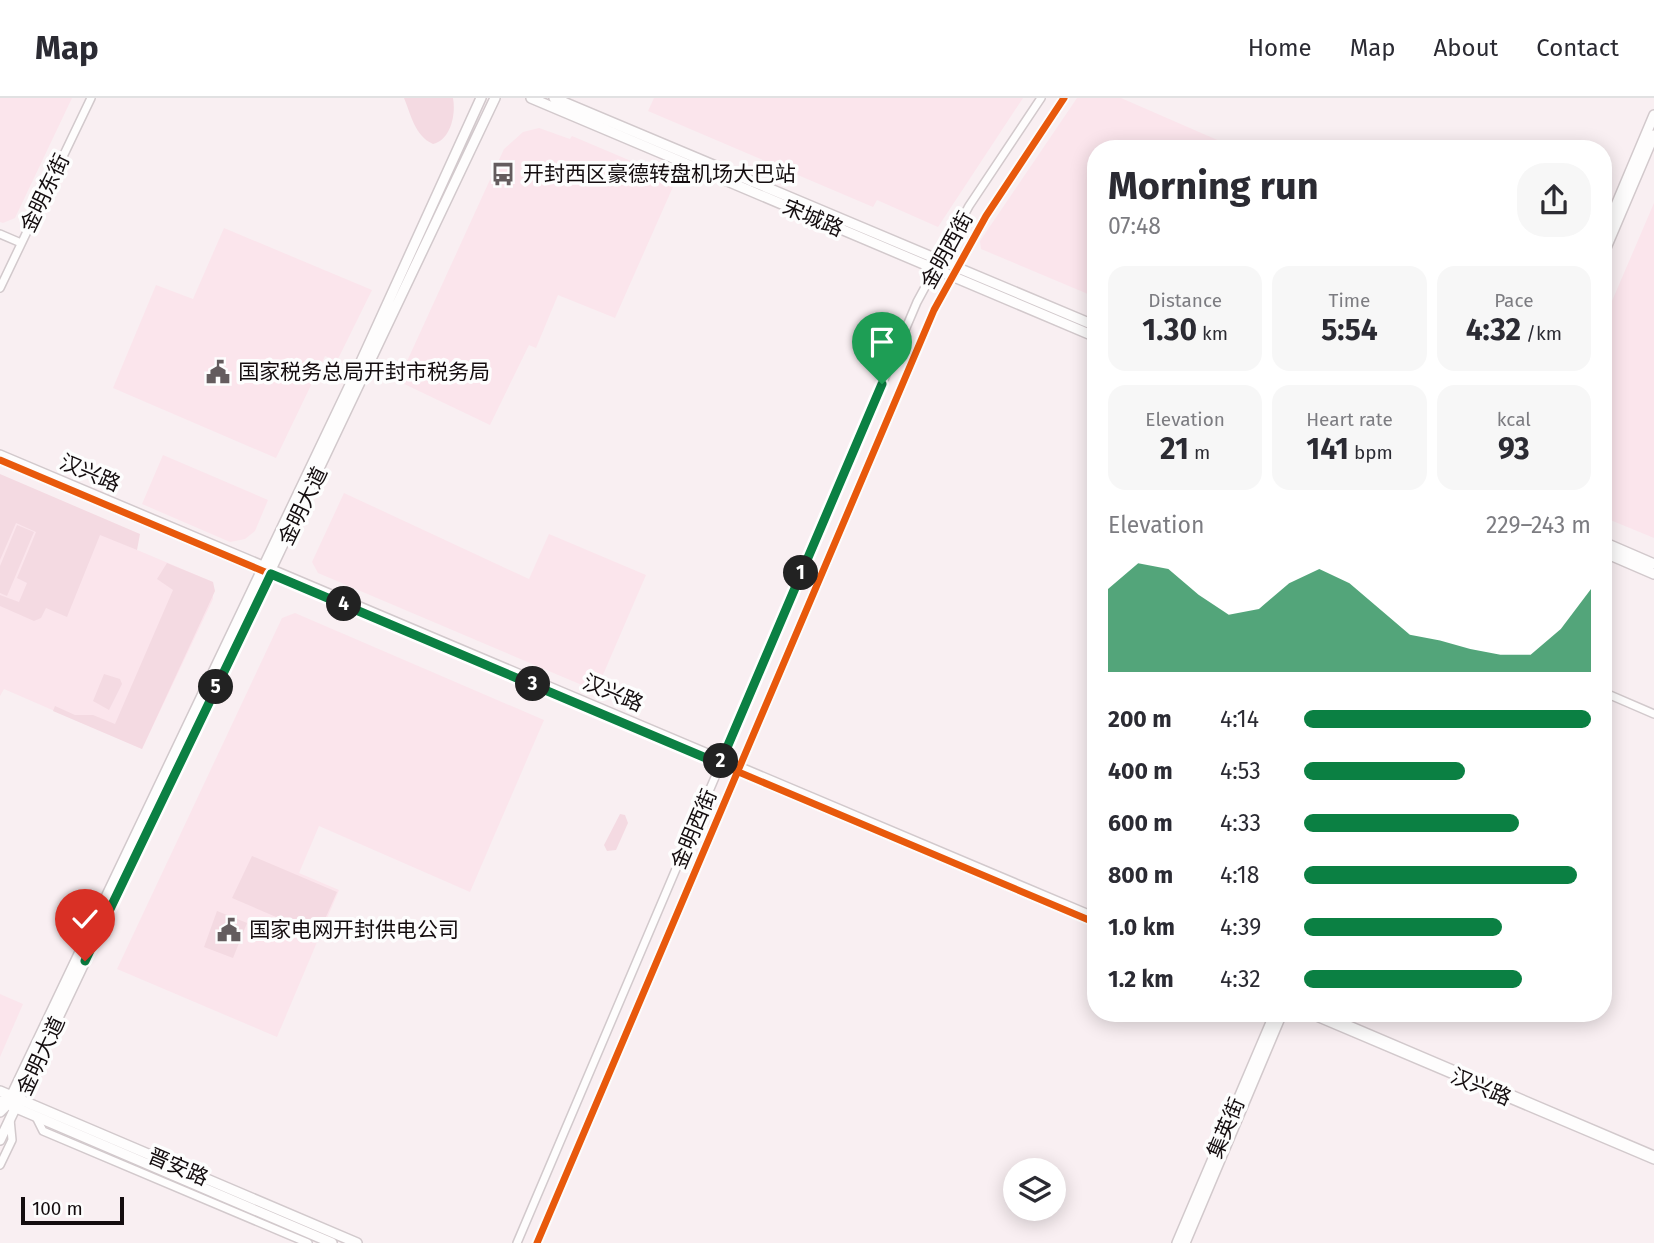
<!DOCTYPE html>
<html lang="en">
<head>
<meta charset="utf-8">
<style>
	body { margin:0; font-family:"Fira Sans","Noto Sans SC",sans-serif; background:#f7f7f7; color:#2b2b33; height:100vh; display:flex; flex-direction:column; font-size:26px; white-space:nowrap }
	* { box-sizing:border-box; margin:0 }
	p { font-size:23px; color:#7c7c81 }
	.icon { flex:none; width:38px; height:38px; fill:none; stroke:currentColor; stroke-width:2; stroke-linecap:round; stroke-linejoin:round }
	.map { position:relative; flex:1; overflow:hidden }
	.side { position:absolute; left:1087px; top:42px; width:525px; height:882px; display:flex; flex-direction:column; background:#fff; border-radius:28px; box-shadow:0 4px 18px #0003 }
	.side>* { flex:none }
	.controls { position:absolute; left:1003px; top:1060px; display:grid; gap:14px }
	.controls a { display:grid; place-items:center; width:63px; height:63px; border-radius:50%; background:#fff; box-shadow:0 4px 18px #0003; font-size:35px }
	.scale { position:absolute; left:21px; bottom:18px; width:103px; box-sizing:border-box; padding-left:7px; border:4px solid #140d0f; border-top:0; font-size:19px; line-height:24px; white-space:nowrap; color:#140d0f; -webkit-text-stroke:5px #fdfdfd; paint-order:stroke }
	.pin { position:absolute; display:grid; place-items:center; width:60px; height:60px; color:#fff; margin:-72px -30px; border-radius:50% 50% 50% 0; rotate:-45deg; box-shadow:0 0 7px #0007 }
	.pin .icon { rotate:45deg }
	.km { position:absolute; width:35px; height:35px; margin:-18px; border-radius:50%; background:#222; color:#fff; font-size:19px; line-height:35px; text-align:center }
	.round { display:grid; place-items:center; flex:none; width:74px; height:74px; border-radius:28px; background:#f7f7f7 }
	.overview { display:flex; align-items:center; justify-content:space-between; height:119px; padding:0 21px }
	h1 { font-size:38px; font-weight:700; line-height:52px }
	.figures { display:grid; grid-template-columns:repeat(3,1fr); gap:10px; height:119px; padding:7px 21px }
	.figures div { display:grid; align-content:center; border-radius:18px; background:#f7f7f7; text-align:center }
	.figures b { font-size:30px; font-weight:700 }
	.figures small { font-size:19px; font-weight:400 }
	.figures p { font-size:19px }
	.chart { height:196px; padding:14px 21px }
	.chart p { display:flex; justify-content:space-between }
	.chart svg { width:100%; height:126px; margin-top:7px; fill:#0b8043; opacity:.7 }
	ul { padding:0 21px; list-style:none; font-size:23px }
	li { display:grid; grid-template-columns:112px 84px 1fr; align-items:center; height:52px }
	li i { height:18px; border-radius:9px; background:#0b8043 }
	header { display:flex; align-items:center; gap:42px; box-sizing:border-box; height:98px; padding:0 35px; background:#fff; border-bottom:2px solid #e1e1e2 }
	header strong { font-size:33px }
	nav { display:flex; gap:38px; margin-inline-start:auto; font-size:24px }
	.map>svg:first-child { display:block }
	.built { fill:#fbe5ec }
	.green { fill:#f4dae2 }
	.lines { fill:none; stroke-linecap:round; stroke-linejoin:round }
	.minor-casing { stroke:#d2c9cc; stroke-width:10 }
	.major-casing { stroke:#d2c9cc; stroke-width:12 }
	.minor { stroke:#fefdfd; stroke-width:7 }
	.major { stroke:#fefdfd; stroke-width:9 }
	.cycleway-casing { stroke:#fdfdfd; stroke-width:11 }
	.cycleway { stroke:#e8590c; stroke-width:7 }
	.route-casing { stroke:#fff; stroke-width:14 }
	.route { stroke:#0b8043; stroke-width:9 }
	.labels { text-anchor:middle; stroke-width:7; stroke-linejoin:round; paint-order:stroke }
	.poi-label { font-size:21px; fill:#140d0f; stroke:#fdfdfd; text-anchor:start }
	.street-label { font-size:21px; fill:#140d0f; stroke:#fdfdfd }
</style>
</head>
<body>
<header>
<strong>Map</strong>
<nav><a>Home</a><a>Map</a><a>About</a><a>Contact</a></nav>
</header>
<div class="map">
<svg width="1654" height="1145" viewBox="0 0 1654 1145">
	<rect width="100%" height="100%" fill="#f9eff2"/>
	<!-- built -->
	<path class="built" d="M0,0H72L15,120L3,125L0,124Z
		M654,0H1023L938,129L877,102L873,109L648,13Z
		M1077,0H1121L1238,51H1096L1095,199L981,151L980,143Z
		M539,30L570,41L572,38L676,82L615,220L558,197L536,250L529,247L490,327L398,283L504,51L523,34Z
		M1654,105V440L1603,419V224Z
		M224,130L372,192L337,263L325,258L276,360L113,290L156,187L193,201Z
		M163,357L268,402L255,433L245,441L230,444L142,406Z
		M0,394L213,484V501L142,651L4,591L0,598Z
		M344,395L529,481L549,436L646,477L596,593L318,475L312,464Z
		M295,515L544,622L470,794L319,728L299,775L339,792L277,939L117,871L282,520Z
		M0,896L23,906L0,959Z"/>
	<!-- green -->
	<path class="green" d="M404,0H453C456,16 451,42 433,46C415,38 411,17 404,0Z
		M0,376L140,436L137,452L100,437L67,519L46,510L41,520L34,523L0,508V497L19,504L27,485L17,480L36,434L16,425L0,462Z
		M17,427L34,434L7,498L0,495V468Z
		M167,465L213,484L215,493L142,651L53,613L55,608L75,617H93L115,626L173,492L157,481Z
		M104,576L120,581L122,586L109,612L93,603Z
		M620,716L625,717L628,725L616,752L607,753L604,747Z
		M252,758L337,794L318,837L232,800Z
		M217,813L247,825L233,860L204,849Z"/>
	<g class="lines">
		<!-- minor casing -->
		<g class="minor-casing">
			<path id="minor" d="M0,136L21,145
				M0,190L91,0
				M0,356L1096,819
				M0,362L1096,825
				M1603,594L1654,616
				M1307,915L1654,1062
				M1321,915L1654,1057
				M36,1019L43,1033L308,1145
				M0,1067L12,1042L10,1021
				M517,1145L917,204L969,108L1041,0
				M537,1145L934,212L986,118L1064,0"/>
		</g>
		<!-- major casing -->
		<g class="major-casing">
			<path id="major" d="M531,0L1096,239
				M554,0L1096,228
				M1603,138L1654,17
				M1603,157L1654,37
				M1603,444L1654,466
				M1603,454L1654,476
				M0,993L357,1145
				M0,1003L332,1145
				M0,1014L7,1007L359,268L481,0
				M0,1042L495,0
				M1177,1145L1275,915
				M1185,1145L1282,915"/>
		</g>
		<!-- minor -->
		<use href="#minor" class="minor"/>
		<!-- major -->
		<use href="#major" class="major"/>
		<!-- cycleway casing -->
		<g class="cycleway-casing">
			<path id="cycleway" d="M0,362L1096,825
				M537,1145L934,212L986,118L1064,0"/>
		</g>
		<!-- cycleway -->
		<use href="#cycleway" class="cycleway"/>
	</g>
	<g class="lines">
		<!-- route casing -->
		<g class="route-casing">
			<path id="route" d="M85,863L271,476L720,666L882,286"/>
		</g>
		<!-- route -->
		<use href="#route" class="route"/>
	</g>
	<!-- icons -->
	<defs>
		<g id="bus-bare" transform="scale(1.89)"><path d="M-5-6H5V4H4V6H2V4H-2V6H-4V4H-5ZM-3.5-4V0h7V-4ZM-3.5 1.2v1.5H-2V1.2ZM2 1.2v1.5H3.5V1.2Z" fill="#645c5e" stroke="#fdfdfd" stroke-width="2.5" paint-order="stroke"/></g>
		<g id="civic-bare" transform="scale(1.89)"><path d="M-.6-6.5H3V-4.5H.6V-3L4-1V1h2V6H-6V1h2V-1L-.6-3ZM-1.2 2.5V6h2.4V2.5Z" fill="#645c5e" stroke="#fdfdfd" stroke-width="2.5" paint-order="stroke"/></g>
	</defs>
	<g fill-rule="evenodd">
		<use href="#bus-bare" x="503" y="76"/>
		<use href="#civic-bare" x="218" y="274"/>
		<use href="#civic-bare" x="229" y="832"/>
	</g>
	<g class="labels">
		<!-- poi labels -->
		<g class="poi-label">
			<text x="523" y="83">开封西区豪德转盘机场大巴站</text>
			<text x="238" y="281">国家税务总局开封市税务局</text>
			<text x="249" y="839">国家电网开封供电公司</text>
		</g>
		<!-- street labels -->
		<g class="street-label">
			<text transform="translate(45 95) rotate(-64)" y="7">金明东街</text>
			<text transform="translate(813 120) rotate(23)" y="7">宋城路</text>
			<text transform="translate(947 152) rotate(-61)" y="7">金明西街</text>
			<text transform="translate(90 375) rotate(23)" y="7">汉兴路</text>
			<text transform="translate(303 408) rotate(-64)" y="7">金明大道</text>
			<text transform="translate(613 595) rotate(23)" y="7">汉兴路</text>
			<text transform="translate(694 731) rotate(-67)" y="7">金明西街</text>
			<text transform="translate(41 958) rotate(-65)" y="7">金明大道</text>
			<text transform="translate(1481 989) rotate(23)" y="7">汉兴路</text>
			<text transform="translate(1226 1030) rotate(-67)" y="7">集英街</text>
			<text transform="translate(178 1069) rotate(23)" y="7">晋安路</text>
		</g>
	</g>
</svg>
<div class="controls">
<a><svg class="icon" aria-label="layers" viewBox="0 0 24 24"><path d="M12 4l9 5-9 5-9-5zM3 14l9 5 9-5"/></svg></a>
</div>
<div class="scale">100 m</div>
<div class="pin" style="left:882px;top:286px;background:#1e9e55"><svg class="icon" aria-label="arrive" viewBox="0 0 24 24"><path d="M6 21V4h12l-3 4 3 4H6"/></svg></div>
<div class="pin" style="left:85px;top:863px;background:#d93025"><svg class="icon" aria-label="check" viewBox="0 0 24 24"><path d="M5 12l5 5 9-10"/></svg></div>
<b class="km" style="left:801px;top:475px">1</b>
<b class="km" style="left:721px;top:663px">2</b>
<b class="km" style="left:533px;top:586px">3</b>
<b class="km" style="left:344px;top:506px">4</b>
<b class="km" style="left:216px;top:589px">5</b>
<section class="side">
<div class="overview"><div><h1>Morning run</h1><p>07:48</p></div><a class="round"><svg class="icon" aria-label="share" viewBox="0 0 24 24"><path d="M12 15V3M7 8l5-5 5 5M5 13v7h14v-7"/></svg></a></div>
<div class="figures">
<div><p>Distance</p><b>1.30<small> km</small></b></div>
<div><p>Time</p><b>5:54</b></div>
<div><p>Pace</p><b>4:32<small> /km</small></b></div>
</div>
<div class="figures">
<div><p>Elevation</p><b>21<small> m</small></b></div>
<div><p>Heart rate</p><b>141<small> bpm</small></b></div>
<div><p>kcal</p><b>93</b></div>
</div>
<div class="chart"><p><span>Elevation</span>229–243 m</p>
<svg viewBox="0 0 160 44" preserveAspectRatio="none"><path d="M0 44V15L10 6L20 8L30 17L40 24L50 22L60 13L70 8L80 13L90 22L100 31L110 33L120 36L130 38L140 38L150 29L160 15V44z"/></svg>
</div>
<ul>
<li><b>200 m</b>4:14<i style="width:100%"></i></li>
<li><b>400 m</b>4:53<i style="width:56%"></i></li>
<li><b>600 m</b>4:33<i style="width:75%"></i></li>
<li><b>800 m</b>4:18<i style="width:95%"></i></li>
<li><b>1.0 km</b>4:39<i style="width:69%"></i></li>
<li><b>1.2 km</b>4:32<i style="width:76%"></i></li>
</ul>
</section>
</div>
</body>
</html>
